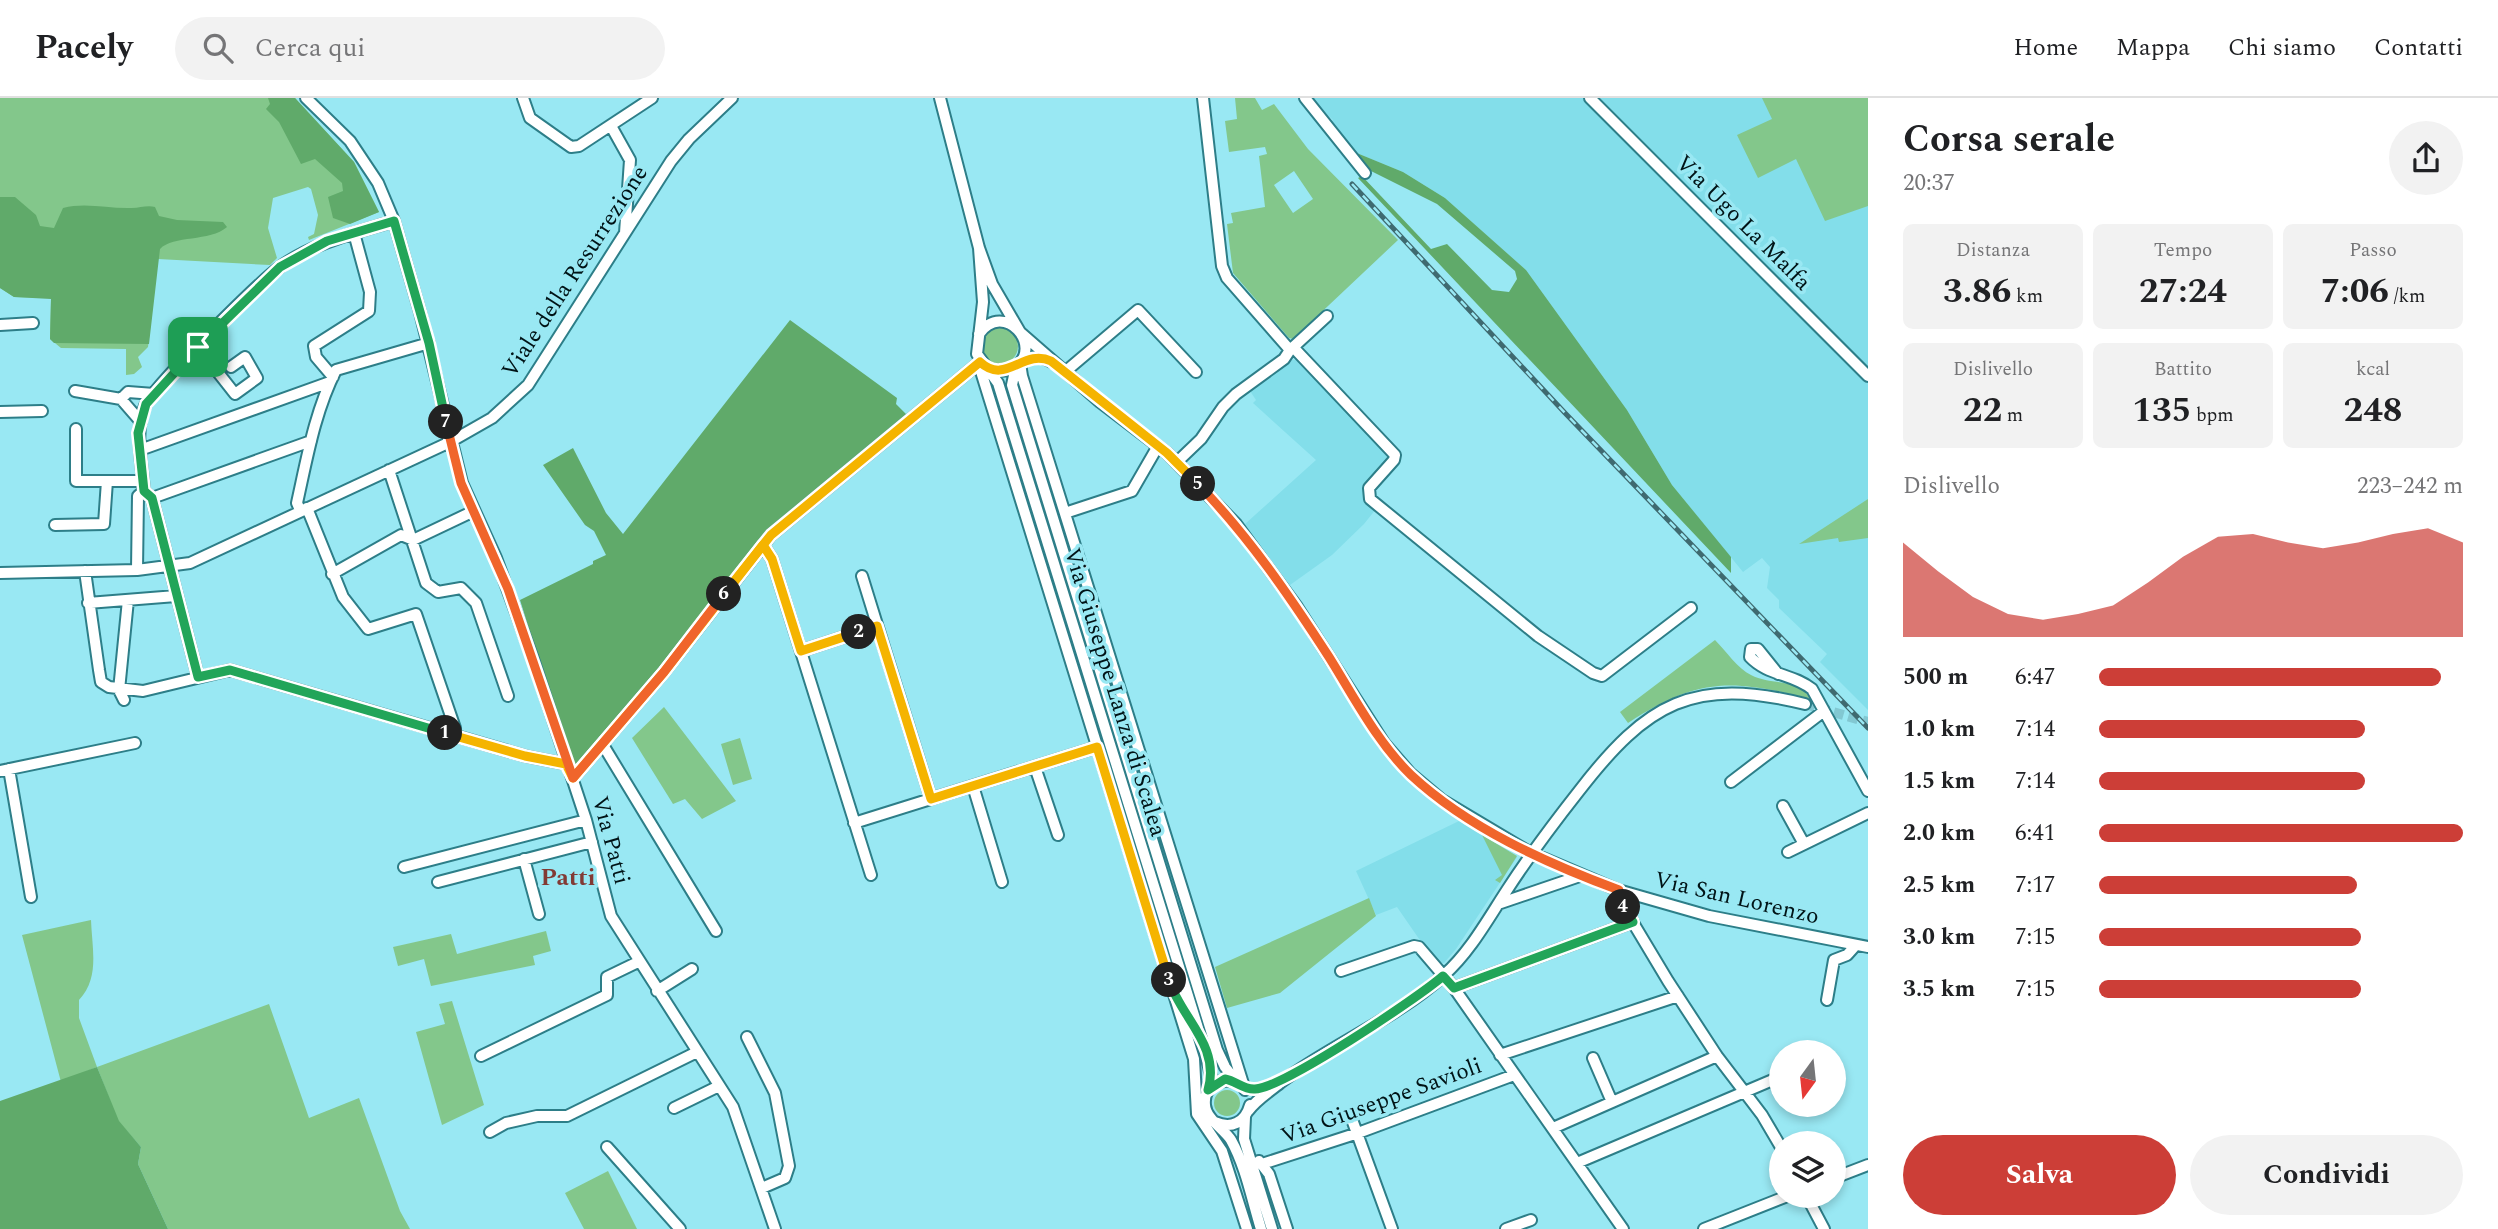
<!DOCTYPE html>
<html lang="it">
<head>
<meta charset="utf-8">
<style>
	body { margin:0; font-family:Spectral,serif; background:#f2f2f2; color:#202124; height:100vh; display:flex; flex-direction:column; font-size:26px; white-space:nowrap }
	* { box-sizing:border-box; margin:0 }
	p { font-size:23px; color:#757577 }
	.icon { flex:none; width:38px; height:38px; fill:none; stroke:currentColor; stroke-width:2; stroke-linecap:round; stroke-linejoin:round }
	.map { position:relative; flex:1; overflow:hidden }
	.sheet { display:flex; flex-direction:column; background:#fff; width:630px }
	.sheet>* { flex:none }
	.needle { width:46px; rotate:195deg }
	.controls { position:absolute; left:1769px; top:942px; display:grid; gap:14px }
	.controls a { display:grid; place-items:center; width:77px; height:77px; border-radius:50%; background:#fff; box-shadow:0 4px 10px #0003; font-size:35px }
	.pin { position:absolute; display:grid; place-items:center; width:60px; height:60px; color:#fff; margin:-30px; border-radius:14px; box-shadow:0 4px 10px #0006 }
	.km { position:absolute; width:35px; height:35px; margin:-18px; border-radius:50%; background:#222; color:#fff; font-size:19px; line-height:35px; text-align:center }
	.round { display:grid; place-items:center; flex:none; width:74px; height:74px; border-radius:37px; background:#f2f2f2 }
	.head { display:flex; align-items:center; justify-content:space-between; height:119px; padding:0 35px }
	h1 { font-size:38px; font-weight:700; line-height:52px }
	.figures { display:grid; grid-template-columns:repeat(3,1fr); gap:10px; height:119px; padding:7px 35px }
	.figures div { display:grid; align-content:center; border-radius:10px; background:#f2f2f2; text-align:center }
	.figures b { font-size:35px; font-weight:700 }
	.figures small { font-size:19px; font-weight:400 }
	.figures p { font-size:19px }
	.chart { height:196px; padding:14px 35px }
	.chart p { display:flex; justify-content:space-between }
	.chart svg { width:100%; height:126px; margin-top:7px; fill:#cc3e37; opacity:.7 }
	.primary-button { display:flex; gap:14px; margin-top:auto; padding:14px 35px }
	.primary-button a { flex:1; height:80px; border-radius:42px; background:#cc3e37; color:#fff; font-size:28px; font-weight:700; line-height:80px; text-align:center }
	.primary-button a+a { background:#f2f2f2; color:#202124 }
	ul { padding:0 35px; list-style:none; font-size:23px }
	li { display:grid; grid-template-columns:112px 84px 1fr; align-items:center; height:52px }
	li i { height:18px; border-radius:9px; background:#cc3e37 }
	header { display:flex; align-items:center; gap:42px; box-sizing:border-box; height:98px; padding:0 35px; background:#fff; border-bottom:2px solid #e0e0e0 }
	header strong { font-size:33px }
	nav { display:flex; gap:38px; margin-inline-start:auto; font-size:24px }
	.search { width:490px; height:63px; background:#f2f2f2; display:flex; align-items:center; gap:18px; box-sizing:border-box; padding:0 24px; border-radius:38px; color:#757577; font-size:26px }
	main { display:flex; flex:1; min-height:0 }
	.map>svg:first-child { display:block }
	.built { fill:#83deea }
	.green { fill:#83c78b; fill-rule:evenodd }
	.forest { fill:#60aa6a }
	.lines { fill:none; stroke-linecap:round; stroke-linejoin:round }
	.minor-tunnel { stroke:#82c8d2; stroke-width:10; stroke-dasharray:10 5; stroke-linecap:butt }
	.minor-casing { stroke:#2d7e88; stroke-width:14 }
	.minor { stroke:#fff; stroke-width:10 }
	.rail-casing { stroke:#3f6a70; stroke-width:5 }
	.rail { stroke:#99e8f3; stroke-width:2.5; stroke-dasharray:8; stroke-linecap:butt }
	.split-1-casing { stroke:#fff; stroke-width:14 }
	.split-2-casing { stroke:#fff; stroke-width:14 }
	.split-3-casing { stroke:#fff; stroke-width:14 }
	.split-4-casing { stroke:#fff; stroke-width:14 }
	.split-5-casing { stroke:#fff; stroke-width:14 }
	.split-6-casing { stroke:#fff; stroke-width:14 }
	.split-7-casing { stroke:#fff; stroke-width:14 }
	.split-8-casing { stroke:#fff; stroke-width:14 }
	.split-1 { stroke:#22a559; stroke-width:9 }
	.split-2 { stroke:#f5b400; stroke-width:9 }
	.split-3 { stroke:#f5b400; stroke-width:9 }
	.split-4 { stroke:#22a559; stroke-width:9 }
	.split-5 { stroke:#f0652b; stroke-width:9 }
	.split-6 { stroke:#f5b400; stroke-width:9 }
	.split-7 { stroke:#f0652b; stroke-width:9 }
	.split-8 { stroke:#22a559; stroke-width:9 }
	.labels { text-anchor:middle; stroke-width:7; stroke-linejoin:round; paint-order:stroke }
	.street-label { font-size:23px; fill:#001316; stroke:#99e8f3 }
	.neighbourhood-label { font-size:24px; font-weight:bold; fill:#823a34; stroke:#99e8f3 }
</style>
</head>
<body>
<header>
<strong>Pacely</strong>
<div class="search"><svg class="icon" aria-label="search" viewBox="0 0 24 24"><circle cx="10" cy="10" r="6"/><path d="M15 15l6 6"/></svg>Cerca qui</div>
<nav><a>Home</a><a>Mappa</a><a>Chi siamo</a><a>Contatti</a></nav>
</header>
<main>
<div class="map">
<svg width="1868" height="1131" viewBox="0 0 1868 1131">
	<rect width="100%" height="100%" fill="#99e8f3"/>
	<!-- built -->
	<path class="built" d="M1309,0H1868V612L1820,564L1827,556L1779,510V502L1767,490L1770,469L1762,460L1743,474L1672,387L1627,312L1526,172L1445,100L1403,74L1347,51L1328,27L1333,22Z
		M1299,261L1391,357L1365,388L1366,402L1376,411L1364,426L1332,457L1290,487L1245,426L1316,362L1253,305L1256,302L1250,293L1292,262Z
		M1459,723L1517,759L1456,851L1444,865L1435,864L1397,809L1376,817L1356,773Z"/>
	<!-- green -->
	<path class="green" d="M0,0H295L354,64L379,114L309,142L308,139L314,136L318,117L311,91L308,89L273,100L268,130L277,160L270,167L158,161L148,249L138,259L142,269L134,276L126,277V251L61,250L50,241L51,200L14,199L0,190Z
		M1235,0H1255L1262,12L1274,6L1308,51L1398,142L1293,241L1289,240L1233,175L1227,126L1233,125L1231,115L1265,109L1259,58L1267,56L1265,49L1229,54L1225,23L1237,21ZM1294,73L1313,101L1293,115L1274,87Z
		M1762,0H1868V108L1825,123L1796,61L1758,80L1737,37L1772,21Z
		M982 248a18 18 0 1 1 36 0a18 18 0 1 1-36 0Z
		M1868,401V440L1839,444L1838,440L1799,446Z
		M1715,542C1726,553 1738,571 1751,577C1772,588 1796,579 1811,601C1731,581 1699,579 1628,625L1620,614Z
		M664,609L736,703L702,721L685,701L673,706L632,640Z
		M740,640L752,681L733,687L721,646Z
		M1482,737L1517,758L1500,785L1495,782L1502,777Z
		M1369,800L1376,818L1280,895L1227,910L1215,869Z
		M91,822C92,851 100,880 79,902V920L97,969L269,906L309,1020L359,1000L400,1113L410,1131H168L138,1066L141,1049L118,1023L97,969L61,984L22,837Z
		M546,833L551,853L533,858L535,867L431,888L424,861L398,868L393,849L451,836L457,856Z
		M452,903L484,1007L442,1027L416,934L445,926L439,906Z
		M1214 1005a13 13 0 1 1 26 0a13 13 0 1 1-26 0Z
		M608,1073L637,1131H584L565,1095Z"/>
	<!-- forest -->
	<path class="forest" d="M268,0H295L354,64L379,114L350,126L333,120L328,99L343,93L342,85L315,61L301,66L279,24L266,11L270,6Z
		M1347,51L1403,74L1445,100L1526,172L1627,312L1672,387L1731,459V475L1358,80L1362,78L1431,151L1447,146L1492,192L1509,194L1517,181L1515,173L1437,106L1369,72Z
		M0,99H15L36,117L40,128L54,130L63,110C86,104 109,111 132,110C140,110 147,107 155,109L159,118L177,122L223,124L227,129C210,144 173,137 160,151L149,246L54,245L50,241L51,201L14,199L0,190Z
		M790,222L897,300L896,306L907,317L802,405L698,523L574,674L520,502L593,466V463L606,457L594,433L585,427L543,367L573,350L606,415L623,436Z
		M97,969L119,1023L141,1049L138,1066L168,1131H0V1003Z"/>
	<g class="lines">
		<!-- minor-tunnel -->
		<path class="minor-tunnel" d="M1805,606L1868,624"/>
		<!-- minor casing -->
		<g class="minor-casing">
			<path id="minor" d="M306,0L350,43L378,85L394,123L420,214L462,385L496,460L533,561L586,722L611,818L733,1009L775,1131
				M523,0L530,20L571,49L579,48L652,0
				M940,0L979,150L992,186L1020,234
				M1203,0L1222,168L1227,180L1290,252L1327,218
				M1305,0L1365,75
				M1590,0L1868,278
				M611,28L630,62L625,135
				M979,150L983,204L977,256L998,285L1207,959L1211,979L1208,992
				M0,227L33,225
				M1021,235L1100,304L1167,355L1236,426L1297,509L1384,645L1410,675L1442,702L1531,755L1618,792L1709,818L1868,849
				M979,236C1004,201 1045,249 1015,269C1006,274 997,274 988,270
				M198,249L235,296L257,280L245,259L231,269
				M1293,249L1395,357L1394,362L1369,390L1370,401L1538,538L1593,575L1602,578L1691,510
				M1052,264C1041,258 1029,257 1020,265L1022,278L1245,992
				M979,267L1194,961L1197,1016L1222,1053L1247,1131
				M1016,268L1012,287L1217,952L1225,969L1237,984
				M1066,273L1138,212L1196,274
				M333,279L316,259L314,248L369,213L370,194L354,135
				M75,293L121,301L141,324
				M121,301L128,294L154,296
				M0,314L42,313
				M76,331V383H143
				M140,352L330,284
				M1177,364L1201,341L1223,309L1236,296L1284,261L1290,252
				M389,372L426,485L438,494L461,490L476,505L508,598
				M144,393L152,400L198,579
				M152,400L311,343
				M307,410L343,499L368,531L416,516L455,630L453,637
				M300,412L297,405C307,360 315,313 336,272L429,245
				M1065,415L1132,393L1158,348
				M55,427L104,426L107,383
				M763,447L772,461L871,777
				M137,472L138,398L144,393C142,364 134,335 145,308C153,289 259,184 280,169C313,145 355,135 394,123
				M85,473L99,572L101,584L109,589L143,593L230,572L525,658L566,666
				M0,475L137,472L190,465L450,344L492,320L528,287L671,63L689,41L732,0
				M332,476L401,437L413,442L474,413
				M862,478L931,701
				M88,505L176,498
				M801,553L877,528
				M1778,576L1758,551H1751L1750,559C1768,578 1792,575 1812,591L1868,693
				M124,602L119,592L128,502
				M603,647L716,833
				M1035,669L1058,737
				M9,671L31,799
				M0,673L135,645
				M573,680L664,574L771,437L980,264
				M1731,684L1824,613
				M973,688L1002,784
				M1783,708L1804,746
				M854,725L1097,649
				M1788,754L1868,715
				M524,761L539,816
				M404,769L586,722
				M438,784L592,744
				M1618,792L1623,808L1668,883L1717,958L1762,1017L1782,1051
				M1498,806L1580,778
				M1341,873L1414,848L1419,849L1454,890L1623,1131
				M1454,890L1633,824
				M657,893L692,871
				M1827,902L1834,862L1847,857L1856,847
				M747,939L775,995L789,1068L785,1080L762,1090
				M1500,957L1678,898
				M481,958L607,897V879L638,864
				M1593,960L1612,1004
				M1238,985C1221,978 1203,988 1205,1007C1206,1021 1224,1031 1231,1042C1246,1069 1252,1102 1261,1131
				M674,1010L719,988
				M1248,1013C1257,1001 1269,994 1280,985C1332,946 1396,921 1444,877C1470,854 1488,821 1507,792C1529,758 1553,726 1579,693C1647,605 1693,578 1805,606
				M1350,1016L1392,1131
				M1245,1019L1244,1041L1272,1131
				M1215,1024C1231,1031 1245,1025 1250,1007
				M1553,1030L1717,958
				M490,1034L506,1025L537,1018H567L697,954
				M607,1049L680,1131
				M1259,1063L1269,1076L1287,1131
				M1577,1065L1782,978
				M1262,1066L1358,1035L1514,977
				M1834,1080L1868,1067
				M1806,1097L1824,1131
				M1506,1131L1531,1122
				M1704,1131L1790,1097"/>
		</g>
		<!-- minor -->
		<use href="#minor" class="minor"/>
		<!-- rail casing -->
		<g class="rail-casing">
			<path id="rail" d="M1352,86L1565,315L1868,630"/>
		</g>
		<!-- rail -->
		<use href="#rail" class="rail"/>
	</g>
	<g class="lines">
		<!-- split-1 casing -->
		<g class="split-1-casing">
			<path id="split-1" d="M198,249L146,306L138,335L144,393L152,400L198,579L230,572L445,635"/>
		</g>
		<!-- split-2 casing -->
		<g class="split-2-casing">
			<path id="split-2" d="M445,635L525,658L566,666L573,680L664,574L763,447L772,461L801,553L859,534"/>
		</g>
		<!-- split-3 casing -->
		<g class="split-3-casing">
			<path id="split-3" d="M859,534L877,528L931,701L1097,649L1169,882"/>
		</g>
		<!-- split-4 casing -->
		<g class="split-4-casing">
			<path id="split-4" d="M1169,882C1180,919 1221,947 1208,992L1225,981C1236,983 1244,992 1255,991C1283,990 1418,900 1443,878L1454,890L1633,824L1623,809"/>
		</g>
		<!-- split-5 casing -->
		<g class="split-5-casing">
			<path id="split-5" d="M1198,386C1249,439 1289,497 1329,559C1354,599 1377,644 1411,677C1468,730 1546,765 1619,792L1623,809"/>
		</g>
		<!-- split-6 casing -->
		<g class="split-6-casing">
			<path id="split-6" d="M724,496L771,437L980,264C1006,288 1023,250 1051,263L1167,355L1198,386"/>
		</g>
		<!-- split-7 casing -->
		<g class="split-7-casing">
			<path id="split-7" d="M446,324L461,385L508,491L573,680L664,574L724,496"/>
		</g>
		<!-- split-8 casing -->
		<g class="split-8-casing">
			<path id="split-8" d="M198,249L280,169L327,143L394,123L429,245L446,324"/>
		</g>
		<!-- split-1 -->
		<use href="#split-1" class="split-1"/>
		<!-- split-2 -->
		<use href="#split-2" class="split-2"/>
		<!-- split-3 -->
		<use href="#split-3" class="split-3"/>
		<!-- split-4 -->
		<use href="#split-4" class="split-4"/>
		<!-- split-5 -->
		<use href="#split-5" class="split-5"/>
		<!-- split-6 -->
		<use href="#split-6" class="split-6"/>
		<!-- split-7 -->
		<use href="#split-7" class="split-7"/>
		<!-- split-8 -->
		<use href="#split-8" class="split-8"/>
	</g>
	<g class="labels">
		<!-- street labels -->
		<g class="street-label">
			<text transform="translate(1744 124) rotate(45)" y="8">Via Ugo La Malfa</text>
			<text transform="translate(574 173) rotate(-57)" y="8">Viale della Resurrezione</text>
			<text transform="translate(1116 594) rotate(73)" y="8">Via Giuseppe Lanza di Scalea</text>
			<text transform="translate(612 742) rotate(75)" y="8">Via Patti</text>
			<text transform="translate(1737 799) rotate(13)" y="8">Via San Lorenzo</text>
			<text transform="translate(1381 1002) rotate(-20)" y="8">Via Giuseppe Savioli</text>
		</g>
		<!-- neighbourhood labels -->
		<g class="neighbourhood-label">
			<text x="568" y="787">Patti</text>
		</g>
	</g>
</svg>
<div class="controls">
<a><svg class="needle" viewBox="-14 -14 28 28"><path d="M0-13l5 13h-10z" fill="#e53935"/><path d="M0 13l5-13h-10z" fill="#757577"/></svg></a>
<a><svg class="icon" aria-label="layers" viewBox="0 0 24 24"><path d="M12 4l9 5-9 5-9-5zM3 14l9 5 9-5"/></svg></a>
</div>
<div class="pin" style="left:198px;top:249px;background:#1e9e55"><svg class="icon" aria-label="arrive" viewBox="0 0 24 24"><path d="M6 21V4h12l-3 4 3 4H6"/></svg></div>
<b class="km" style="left:445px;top:635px">1</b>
<b class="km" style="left:859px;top:534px">2</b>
<b class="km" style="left:1169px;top:882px">3</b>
<b class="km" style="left:1623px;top:809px">4</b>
<b class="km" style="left:1198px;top:386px">5</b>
<b class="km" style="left:724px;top:496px">6</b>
<b class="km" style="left:446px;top:324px">7</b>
</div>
<section class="sheet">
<div class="head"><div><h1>Corsa serale</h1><p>20:37</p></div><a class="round"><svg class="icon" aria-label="share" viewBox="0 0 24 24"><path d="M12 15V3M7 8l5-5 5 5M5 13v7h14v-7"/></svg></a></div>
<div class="figures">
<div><p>Distanza</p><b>3.86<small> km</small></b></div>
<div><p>Tempo</p><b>27:24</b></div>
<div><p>Passo</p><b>7:06<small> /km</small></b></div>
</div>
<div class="figures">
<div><p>Dislivello</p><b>22<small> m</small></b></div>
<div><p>Battito</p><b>135<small> bpm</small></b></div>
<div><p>kcal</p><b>248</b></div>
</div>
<div class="chart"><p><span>Dislivello</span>223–242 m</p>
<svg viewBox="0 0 160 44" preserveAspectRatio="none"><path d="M0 44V11L10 21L20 30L30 36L40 38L50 36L60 33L70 25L80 16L90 9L100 8L110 11L120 13L130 11L140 8L150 6L160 11V44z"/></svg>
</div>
<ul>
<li><b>500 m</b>6:47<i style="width:94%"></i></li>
<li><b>1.0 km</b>7:14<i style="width:73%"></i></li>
<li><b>1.5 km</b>7:14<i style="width:73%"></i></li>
<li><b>2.0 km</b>6:41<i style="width:100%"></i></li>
<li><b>2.5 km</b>7:17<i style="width:71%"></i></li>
<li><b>3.0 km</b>7:15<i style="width:72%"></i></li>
<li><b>3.5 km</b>7:15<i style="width:72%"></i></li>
</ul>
<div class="primary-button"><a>Salva</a><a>Condividi</a></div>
</section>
</main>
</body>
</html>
